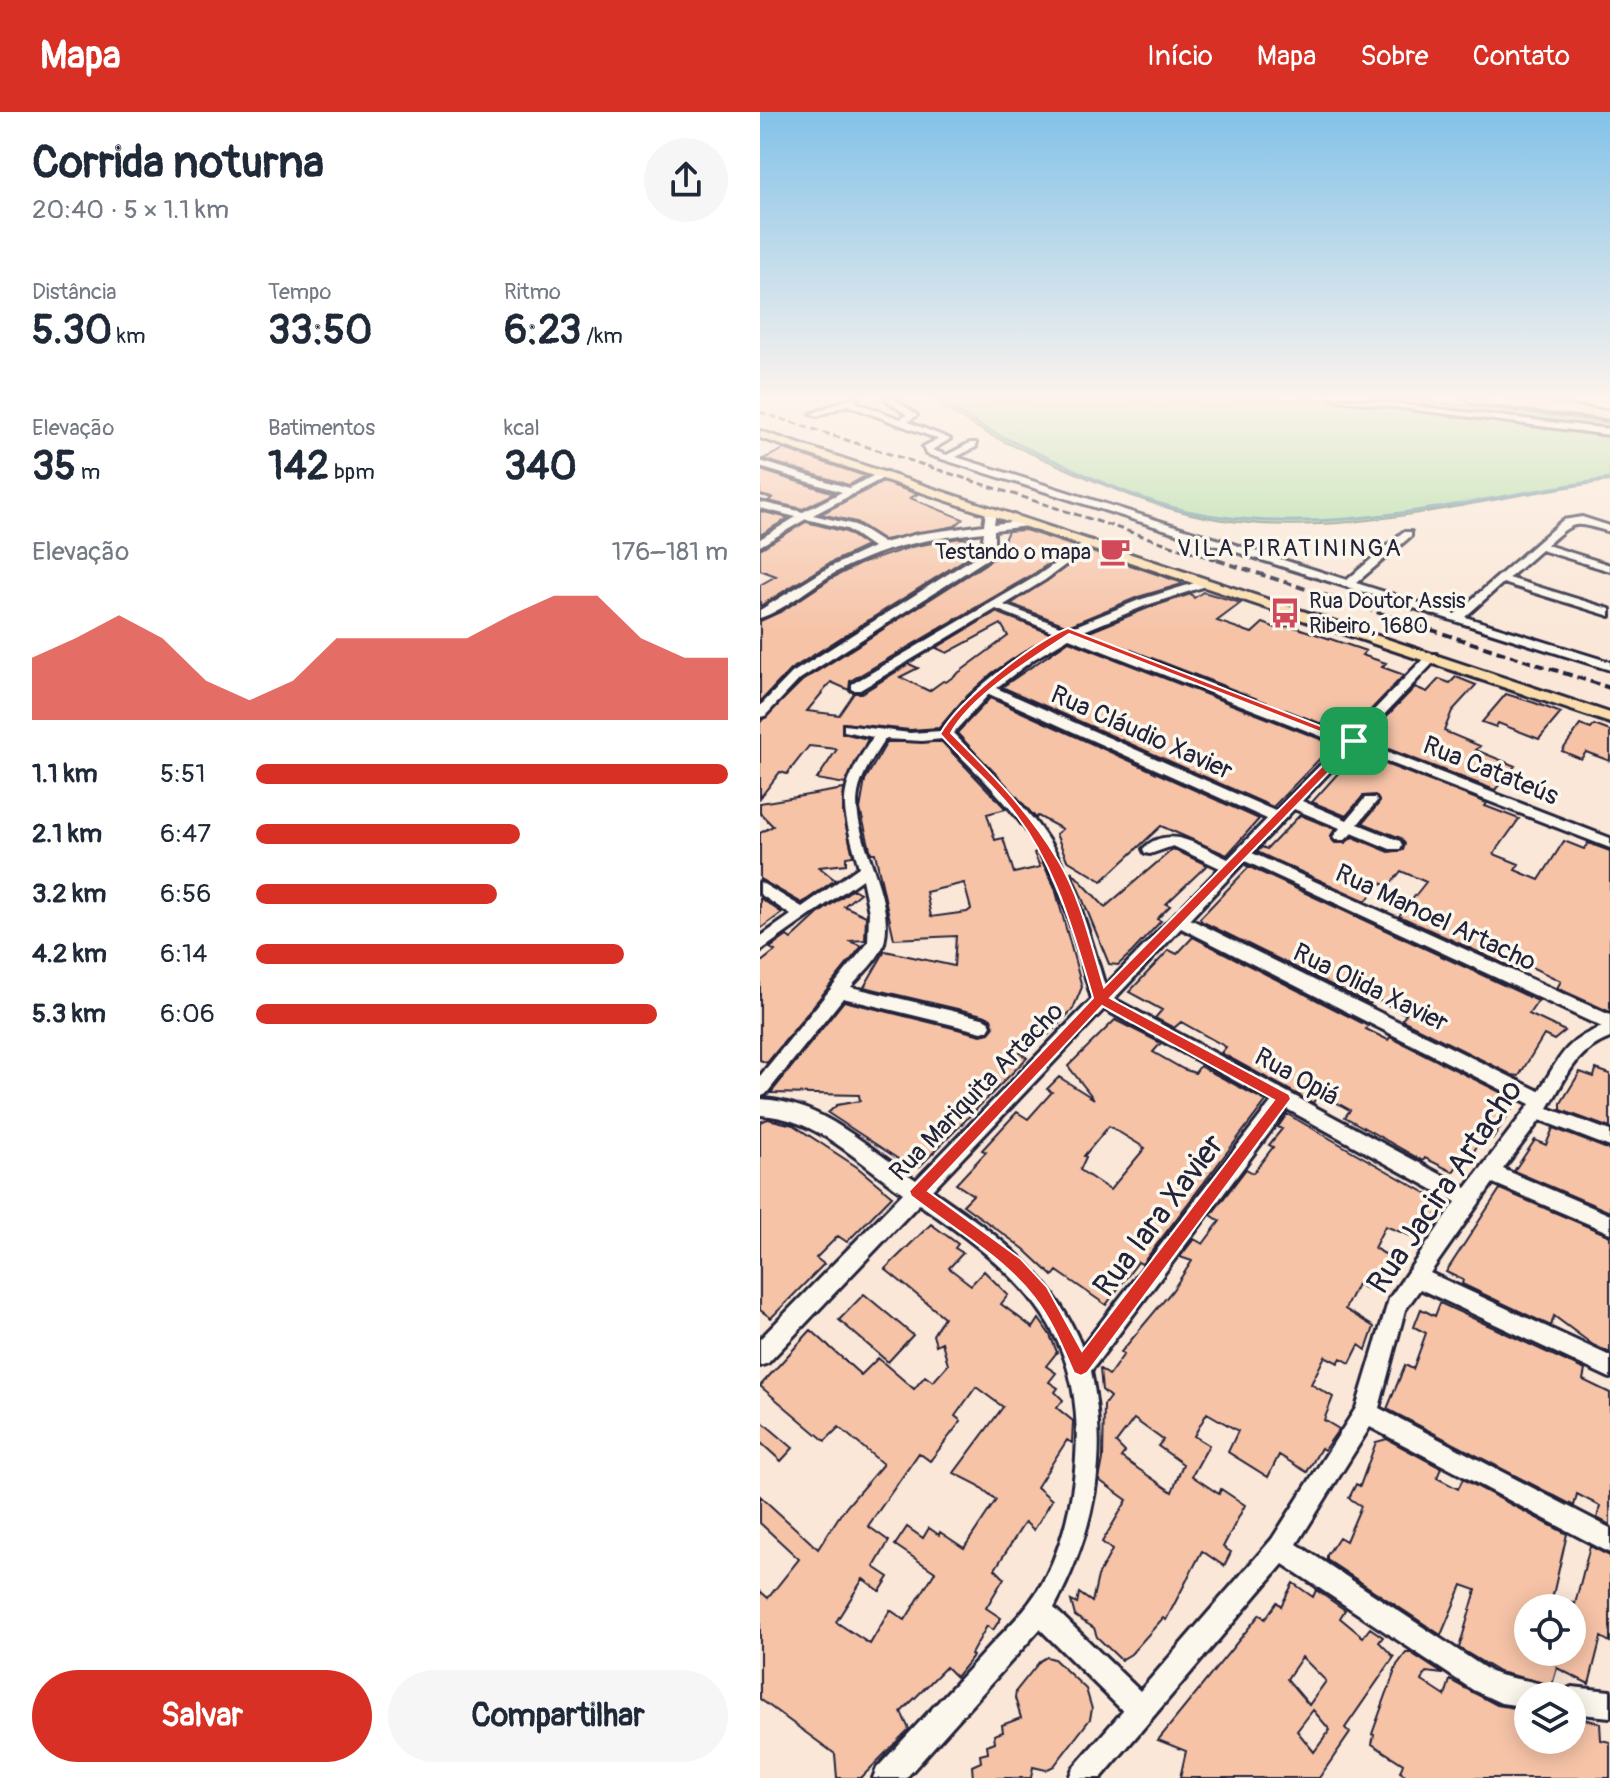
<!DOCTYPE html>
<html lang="pt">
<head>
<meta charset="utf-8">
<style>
	body { margin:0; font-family:Pangolin,sans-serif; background:#f6f6f7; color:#1f2937; height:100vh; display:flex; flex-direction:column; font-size:30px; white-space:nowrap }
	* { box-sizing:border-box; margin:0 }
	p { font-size:26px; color:#747a83 }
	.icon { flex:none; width:44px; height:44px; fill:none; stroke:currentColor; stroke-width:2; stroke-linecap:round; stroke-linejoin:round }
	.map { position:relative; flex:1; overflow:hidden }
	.sheet { display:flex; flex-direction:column; background:#fff; width:760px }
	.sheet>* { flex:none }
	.fabs { position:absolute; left:754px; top:1482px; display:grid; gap:16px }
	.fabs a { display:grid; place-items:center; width:72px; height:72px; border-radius:50%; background:#fff; box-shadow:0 4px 20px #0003; font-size:40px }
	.pin { position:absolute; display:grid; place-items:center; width:68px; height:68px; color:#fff; margin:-34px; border-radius:16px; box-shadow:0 4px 12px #0006 }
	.round { display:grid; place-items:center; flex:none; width:84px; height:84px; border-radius:42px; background:#f6f6f7 }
	.head { display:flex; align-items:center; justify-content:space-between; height:136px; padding:0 32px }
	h1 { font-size:44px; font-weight:700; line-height:60px }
	.stats { display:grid; grid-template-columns:repeat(3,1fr); gap:12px; height:136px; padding:8px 32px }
	.stats div { display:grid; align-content:center }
	.stats b { font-size:40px; font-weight:700 }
	.stats small { font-size:22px; font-weight:400 }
	.stats p { font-size:22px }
	.chart { height:224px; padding:16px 32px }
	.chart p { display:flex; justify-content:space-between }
	.chart svg { width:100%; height:144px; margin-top:8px; fill:#d93025; opacity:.7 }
	.action { display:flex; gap:16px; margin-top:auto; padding:16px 32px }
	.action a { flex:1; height:92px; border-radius:48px; background:#d93025; color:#fff; font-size:32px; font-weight:700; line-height:92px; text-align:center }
	.action a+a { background:#f6f6f7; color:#1f2937 }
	ul { padding:0 32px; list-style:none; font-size:26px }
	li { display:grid; grid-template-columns:128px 96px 1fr; align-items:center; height:60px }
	li i { height:20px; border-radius:10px; background:#d93025 }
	header { display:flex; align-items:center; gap:48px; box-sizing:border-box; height:112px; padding:0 40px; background:#d93025; color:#fff }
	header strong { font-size:38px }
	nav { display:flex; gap:44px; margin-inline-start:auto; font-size:28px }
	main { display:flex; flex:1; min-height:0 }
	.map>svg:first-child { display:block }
	.green { fill:#a9dc9d; stroke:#667f6c; stroke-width:2 }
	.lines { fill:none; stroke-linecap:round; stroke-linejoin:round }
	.stream { stroke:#618fa4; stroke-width:3 }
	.building { fill:#f6c3a7; stroke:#22223b; stroke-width:2; fill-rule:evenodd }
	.minor-casing { stroke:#22223b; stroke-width:6 }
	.major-casing { stroke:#22223b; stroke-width:6 }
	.highway-casing { stroke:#22223b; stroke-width:6 }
	.minor { fill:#fbf7ec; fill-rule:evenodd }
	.major { fill:#fbddab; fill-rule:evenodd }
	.highway { fill:#fbddab; fill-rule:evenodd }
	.rail-far1 { stroke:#22223b; stroke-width:3; stroke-dasharray:7 4; stroke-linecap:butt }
	.rail { stroke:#22223b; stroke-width:4; stroke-dasharray:9 5; stroke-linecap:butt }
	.route { fill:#d93025; stroke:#fff; stroke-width:2; fill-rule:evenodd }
	.labels { text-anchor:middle; stroke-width:7; stroke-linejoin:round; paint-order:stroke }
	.far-poi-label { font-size:22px; fill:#22223b; stroke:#fbf7ec; text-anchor:end }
	.far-neighbourhood-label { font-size:24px; letter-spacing:2px; fill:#22223b; stroke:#fbf7ec }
	.street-label { font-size:26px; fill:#22223b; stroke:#fbf7ec }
	.near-street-label { font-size:32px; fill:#22223b; stroke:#fbf7ec }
</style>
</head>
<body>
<header>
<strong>Mapa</strong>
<nav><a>Início</a><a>Mapa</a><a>Sobre</a><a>Contato</a></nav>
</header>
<main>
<section class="sheet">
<div class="head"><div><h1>Corrida noturna</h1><p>20:40 · 5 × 1.1 km</p></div><a class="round"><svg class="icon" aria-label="share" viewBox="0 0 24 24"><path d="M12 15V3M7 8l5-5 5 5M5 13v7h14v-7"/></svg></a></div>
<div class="stats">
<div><p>Distância</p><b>5.30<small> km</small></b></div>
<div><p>Tempo</p><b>33:50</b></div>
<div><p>Ritmo</p><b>6:23<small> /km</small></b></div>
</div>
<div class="stats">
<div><p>Elevação</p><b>35<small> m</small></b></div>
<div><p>Batimentos</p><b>142<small> bpm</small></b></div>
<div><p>kcal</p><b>340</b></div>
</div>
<div class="chart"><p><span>Elevação</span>176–181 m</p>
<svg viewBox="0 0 160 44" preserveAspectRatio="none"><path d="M0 44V25L10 19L20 12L30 19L40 32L50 38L60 32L70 19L80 19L90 19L100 19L110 12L120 6L130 6L140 19L150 25L160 25V44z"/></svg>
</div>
<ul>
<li><b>1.1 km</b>5:51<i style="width:100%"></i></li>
<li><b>2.1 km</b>6:47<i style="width:56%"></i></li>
<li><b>3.2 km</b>6:56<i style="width:51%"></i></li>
<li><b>4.2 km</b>6:14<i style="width:78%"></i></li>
<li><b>5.3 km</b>6:06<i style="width:85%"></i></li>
</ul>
<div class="action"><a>Salvar</a><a>Compartilhar</a></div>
</section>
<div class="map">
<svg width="850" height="1666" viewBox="0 0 850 1666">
	<rect width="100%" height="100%" fill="#fae7d7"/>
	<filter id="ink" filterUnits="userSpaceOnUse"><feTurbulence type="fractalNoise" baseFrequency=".0125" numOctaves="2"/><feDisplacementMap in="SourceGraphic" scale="16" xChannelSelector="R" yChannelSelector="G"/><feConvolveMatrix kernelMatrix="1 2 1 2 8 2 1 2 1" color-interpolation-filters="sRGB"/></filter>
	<g filter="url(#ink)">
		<!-- green -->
		<path class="green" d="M173,287H648L850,311V369C718,385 579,431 445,405C396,396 348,375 302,355C258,336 211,317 173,287Z"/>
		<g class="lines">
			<!-- stream -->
			<path class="stream" d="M178,287C216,315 259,333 302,352C342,371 383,389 427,399C566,429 712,386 850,367"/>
		</g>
		<!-- building -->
		<path class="building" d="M24,337L105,364L89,373L3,347Z
			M0,358L74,381L43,397L8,389L12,386L0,383Z
			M122,370L158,382L150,386L203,407L195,414L124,428L96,410L61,402Z
			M0,399L28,406L0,423Z
			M46,410L86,420L107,434L68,452L0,494V473L16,464L0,458V437Z
			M265,418L314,434L275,461L90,569L89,578L71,570L47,599L79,603L94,581H102L149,552L158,556L140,565L169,579L183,569L186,570L248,524L241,512L187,541L176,536L236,500L292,522L232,561L203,588L179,616L150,618L82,611V621L108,627L85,672L57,667L77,637L49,634L27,662L20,660L0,686V611L3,607L42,569L236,445L248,419Z
			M199,426L211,427L201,434L218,439L30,558L0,590V509L22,499L72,466L100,452L151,435Z
			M329,439L420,470L422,472L378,485L308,514L251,492Z
			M443,480L481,491L457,509L492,521L503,511L521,518L526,514L538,516L606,539L602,543L626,551L622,555L644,563L603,606L596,610L580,604L570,615L327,521L388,496L431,482L434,486Z
			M309,529L573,632V633L513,695L242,575Z
			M696,565L716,573L692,599L684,619L720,634L716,638L755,654L735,678L618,633L622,630L616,628L628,615L619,612L655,575L667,580L679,567L690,571Z
			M746,582L775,591L801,601L779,627L738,611L736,615L722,610Z
			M230,586L499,707L467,743L401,714L342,769L307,748L296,722L302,717L278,704L276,706L197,621Z
			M820,613L831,617L834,613L850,619V649L826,640L821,647L802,639Z
			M127,630H182L246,697L227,702L235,728L243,726L254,761L280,755L274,741L277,739L295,776L322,875L313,897L288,923H282L278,918L260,941L267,946L160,1054L152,1056L68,1001L77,993L100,989L99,983L11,981L84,889L221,923L229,921L234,915L231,906L223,903L104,875L125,839L194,854L196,824L134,827L115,741H111L100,697L105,668ZM204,771L211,797L207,800L171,805L166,780Z
			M607,645L727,691L725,694L759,707L734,742L759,752L755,758L779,768L804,729L824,737L828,731L850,739V900L797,876L801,869L767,853L762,860L639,804L666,770L641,759L629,774L621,771L606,789L497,740L502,735L507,737L540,703L575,717L570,725L575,731H585L593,725L629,740L643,738L645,732L641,726L603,711L619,691L615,683L603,684L586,704L552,690L589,649L593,647L601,651Z
			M84,677L83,701L93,744L86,745V752L59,755L75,768L42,791L0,767V721L13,714L0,701V691Z
			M413,737L447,753L406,792L410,794L397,807L401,809L372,840L358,853L349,852L311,759L345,795Z
			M485,753L778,889L769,902L805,919L794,928L784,923L759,964L752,963L642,908L646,902L614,886L610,892L441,809L440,806L489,755Z
			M93,777L100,781L84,794L106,804L105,828L89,829L102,834L7,951L0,948V851L15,839L10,836L27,824L31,827L58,802Z
			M0,786L22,801L0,817Z
			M433,825L608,914L606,917L628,928L630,925L742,981L741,984L747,988L744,993L752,997L733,1027L725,1022L710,1045L705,1042L693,1060L665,1046L663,1049L585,1005L590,998L559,981L553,991L461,941L466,935L421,910L414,916L395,906L402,898L369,880L409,838L417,842Z
			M355,908L401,931L393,940L423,957L435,961L440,954L506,989L382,1152L378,1150L346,1193L297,1159L293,1164L264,1137L203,1093L213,1083L196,1072L226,1040L222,1038L257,1000L268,1007L292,980L287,977L299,965L334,987L308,954ZM349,1014L385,1036L350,1078L320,1058L326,1045L324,1044Z
			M836,957L850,962V1016L801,998V991L820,960L834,965Z
			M527,1002L685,1092L659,1127L625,1114L614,1136L636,1148L628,1165L616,1159L607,1177L597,1172L585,1197L614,1215L606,1238L599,1233L590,1251L581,1246L578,1251L565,1244L551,1272L573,1285L564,1308L579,1317L564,1338L561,1336L547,1360L519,1343L508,1365L468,1340L478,1319L447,1301L434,1324L449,1333L432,1364L459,1382L461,1377L485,1393L463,1435L471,1440L464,1454L442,1439L406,1508L403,1506L371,1542L361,1548L337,1525L334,1516L315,1504L311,1489L317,1492L319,1481L332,1490L338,1464L352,1438L342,1430L367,1388L339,1368L343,1347L344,1293L350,1285L342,1278L340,1257L349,1263L364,1242L361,1240L412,1179L432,1149L420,1145L434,1127L443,1132L460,1109L451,1103L486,1057L493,1061L513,1035L509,1033L522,1017L518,1015ZM374,1307L403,1328L398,1334L423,1352L412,1380L361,1345L365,1340L356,1331Z
			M8,1007L33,1013L97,1055L132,1084L87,1130L78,1124L56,1146L64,1152L11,1206L0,1198V1010Z
			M793,1016L850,1038V1100L754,1059L775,1028L786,1033Z
			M740,1077L850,1124V1241L833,1233L794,1204L791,1214L702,1172L703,1168L686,1160Z
			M171,1112L198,1132L195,1136L203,1141L189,1156L211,1173L224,1159L248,1183L241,1192L273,1216L279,1207L290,1223L297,1240L286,1254L296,1261L289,1270L298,1276L295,1280L303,1288L297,1296L313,1309L312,1331L307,1328L277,1375L292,1388L274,1418L265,1410L235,1457L244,1466L226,1496L241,1506L233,1518L227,1514L211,1542L213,1544L196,1565L186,1555L141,1600L149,1617L101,1666H77L75,1642L0,1587V1479L8,1486L39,1447L0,1411V1384L58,1437L82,1400L123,1352L79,1315L65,1329L0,1274L51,1218L101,1263L118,1246L154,1277L165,1264L173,1270L188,1253L182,1230L176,1233L173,1223L184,1205L125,1157ZM216,1275L243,1295L194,1361L218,1373L236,1388L204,1436L180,1420L179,1423L169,1416L163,1426L147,1415L135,1433L175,1460L145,1508L130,1498L110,1532L76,1510L103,1467L120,1479L129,1465L114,1455L129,1429L108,1414L159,1341L170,1349L201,1309L195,1304Z
			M104,1182L153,1223L128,1250L79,1208Z
			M680,1191L825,1258L823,1268L850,1281V1413L837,1406L840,1394L817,1382L814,1394L627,1297L645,1253L653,1257L666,1221L654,1215L661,1197L675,1204Z
			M0,1308L33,1336L21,1349L0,1330Z
			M627,1327L681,1356L677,1366L698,1377L703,1367L807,1422L790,1496H768V1540H812V1491L815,1492L830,1434L850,1444V1530L841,1525L829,1572L797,1556L792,1573L739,1560L699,1536L716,1478L702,1473L681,1523L567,1448V1443L579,1425L586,1429L601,1394L589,1386L596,1372L600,1374L616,1330Z
			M533,1471L553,1485L556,1478L585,1498L580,1506L603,1525L610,1516L623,1525L619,1530L634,1545L585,1616L590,1621L559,1666H420L426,1639L398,1628L500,1502L505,1507L517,1490L521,1494ZM542,1545L566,1569L549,1593L527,1567ZM553,1598L570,1618L554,1640L537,1619Z
			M646,1541H651L683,1562L666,1560L662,1569L685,1584L690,1568L737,1593L755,1596L754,1611L768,1614V1628H812V1604L840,1611L841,1628L850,1630V1666H650L640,1660L643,1652L612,1632L614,1623L612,1622L637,1553Z
			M287,1545L294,1547L326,1577L332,1597L330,1607L294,1654L286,1658L273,1655L271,1666H213L212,1654L221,1650L220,1643L228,1641L227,1633L235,1630L234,1623L243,1620L242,1613L261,1606L255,1586L256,1579L280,1549Z"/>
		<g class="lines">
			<!-- minor casing -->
			<g class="minor-casing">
				<path id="minor" d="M88,287H99L95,290L140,307L147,303L125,287H134L157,303L148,310L190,327L172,338L187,343L210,331H216V335L196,345L587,468L643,420H651V424L596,471L695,502L803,408L822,405L850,414V420C813,410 816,407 787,433L850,453V459L781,438L749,466L850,497V504L743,471L705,505L850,550V558L166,342L163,335L178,327L87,293L58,304L51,302Z
					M572,287H593L850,317V323Z
					M0,349L89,376L121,360H127V364L53,403L95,413L123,431L158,422L224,413L226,400L231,397L236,400L234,412L267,408L272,411L267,414L234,418V432L230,445L40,567L5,604L0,605V594L32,561L221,441L224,420C169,427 131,432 80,458C53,472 29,496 0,506V498L70,455L113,435L87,417L46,407L0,434V427L36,405L0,396V390L43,400L82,380L0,355Z
					M328,428L332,429V433L285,468L244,493L308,517L379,488L441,469H449V473L387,493L319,521L588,625L668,542H676V548L599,629L850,726V736L592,636L542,689L587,708L605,686H615L617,689L598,712L640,729L642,733L640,737H630L592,721L585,728H575L573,725L580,716L534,697L492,741L850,903V926C814,940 807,965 788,996L850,1019V1035L780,1008L743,1057L850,1103V1121L733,1071L670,1161L850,1244V1266L660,1177L645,1198L619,1296L850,1416V1441L610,1315L537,1432L731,1560C750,1568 770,1567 788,1575L792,1584H768V1595L741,1591L713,1578L523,1452L341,1666H309L313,1656L363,1599L280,1517L146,1666H113L117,1656C151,1619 186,1582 220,1545C236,1527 255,1510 269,1491C295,1458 309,1408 314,1367C331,1225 268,1167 159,1092L8,1251L0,1254V1227L143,1081C99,1051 56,1005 0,1003V987C61,989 107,1035 156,1068L332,887C317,837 306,783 279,737C254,695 217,661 183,627L162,629L125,627C114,644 102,661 98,681C90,723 136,784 124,831C120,846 101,863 91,875L222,906L228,908L231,913L228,918L222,920L83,886L6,982L0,985V964L108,831L109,800L102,767L0,839V825L31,803L0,782V770L42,795L99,755C81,690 75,683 113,625L84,619V613L150,621L181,619C208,578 256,544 299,522L236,497L100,578H92V572L277,464ZM309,526L581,632L515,699L236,576L274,547ZM229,582L507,707L468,747C441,735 408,711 383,737L385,741L390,742L413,734L460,756L345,874C330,825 317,775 290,731C264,690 227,656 193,621ZM485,749L842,915C804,929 799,947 779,979L430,807ZM421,816L770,992L706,1076L354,887ZM344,897L512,989L322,1235C292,1161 236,1122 172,1078ZM527,997L696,1090L629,1187L596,1296L512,1427L380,1579L294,1496C335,1418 349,1346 331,1259Z
					M812,1575L850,1579V1605L812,1601V1584H800L803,1579Z"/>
			</g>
			<!-- major casing -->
			<g class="major-casing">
				<path id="major" d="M0,319L850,601V611L0,326Z"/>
			</g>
			<!-- highway casing -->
			<g class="highway-casing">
				<path id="highway" d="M706,287H741L850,299V307L712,291Z"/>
			</g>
			<!-- minor -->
			<use href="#minor" class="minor"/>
			<!-- major -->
			<use href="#major" class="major"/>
			<!-- highway -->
			<use href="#highway" class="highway"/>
			<!-- rail-far1 -->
			<path class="rail-far1" d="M0,300L463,450"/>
			<!-- rail -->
			<path class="rail" d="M457,448L850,576"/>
		</g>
	</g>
	<!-- sky -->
	<linearGradient id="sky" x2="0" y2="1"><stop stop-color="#83c2e9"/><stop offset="0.55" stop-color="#fdf4ed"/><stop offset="1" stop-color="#fdf4ed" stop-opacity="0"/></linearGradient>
	<rect width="850" height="520" fill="url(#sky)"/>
	<!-- route -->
	<path class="route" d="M308,516L599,629L350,886L529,982L531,987L327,1261L321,1264L314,1261C303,1236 292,1208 274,1185C242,1144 192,1116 151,1084L149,1079L333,886C312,815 294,746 245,689C225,665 200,645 180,622C199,588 272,531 308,516ZM309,522L586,630L344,875C331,833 321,786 298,748C269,699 231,661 191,621C211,584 274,545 309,522ZM342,894L514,988L322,1239L287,1175L261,1147L168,1079Z"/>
	<!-- icons -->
	<defs>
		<g id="cafe-bare" transform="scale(2.4)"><path d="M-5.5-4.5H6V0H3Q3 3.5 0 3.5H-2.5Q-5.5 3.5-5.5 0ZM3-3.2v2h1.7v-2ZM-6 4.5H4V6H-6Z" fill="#d1495b" stroke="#fbf7ec" stroke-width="2.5" paint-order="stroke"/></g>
		<g id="bus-bare" transform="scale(2.4)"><path d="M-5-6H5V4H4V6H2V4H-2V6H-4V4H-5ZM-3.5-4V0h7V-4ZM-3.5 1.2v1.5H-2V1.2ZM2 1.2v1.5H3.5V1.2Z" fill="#d1495b" stroke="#fbf7ec" stroke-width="2.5" paint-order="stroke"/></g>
	</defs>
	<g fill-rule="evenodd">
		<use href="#cafe-bare" x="355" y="439"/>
		<use href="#bus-bare" x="525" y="501"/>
	</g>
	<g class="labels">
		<!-- far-poi labels -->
		<g class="far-poi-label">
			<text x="331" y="447">Testando o mapa</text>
			<text x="549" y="496" text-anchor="start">Rua Doutor Assis<tspan x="549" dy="25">Ribeiro, 1680</tspan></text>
		</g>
		<!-- far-neighbourhood labels -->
		<g class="far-neighbourhood-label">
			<text x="530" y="444">VILA PIRATININGA</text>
		</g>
		<!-- street labels -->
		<g class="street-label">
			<text transform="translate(382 620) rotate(24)" y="9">Rua Cláudio Xavier</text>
			<text transform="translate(731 658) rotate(22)" y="9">Rua Catateús</text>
			<text transform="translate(676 805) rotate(25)" y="9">Rua Manoel Artacho</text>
			<text transform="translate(611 875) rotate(26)" y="9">Rua Olida Xavier</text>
			<text transform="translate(537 964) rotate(29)" y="9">Rua Opiá</text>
			<text transform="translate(216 979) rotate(-46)" y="9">Rua Mariquita Artacho</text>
		</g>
		<!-- near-street labels -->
		<g class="near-street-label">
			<text transform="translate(684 1074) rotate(-56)" y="11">Rua Jacira Artacho</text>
			<text transform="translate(398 1103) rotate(-53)" y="11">Rua Iara Xavier</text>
		</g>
	</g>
</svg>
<div class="fabs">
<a><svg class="icon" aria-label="locate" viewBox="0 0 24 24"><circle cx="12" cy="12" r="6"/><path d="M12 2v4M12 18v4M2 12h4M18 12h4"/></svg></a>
<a><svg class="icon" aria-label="layers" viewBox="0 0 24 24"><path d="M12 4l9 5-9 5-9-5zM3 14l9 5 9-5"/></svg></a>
</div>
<div class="pin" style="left:594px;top:629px;background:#1e9e55"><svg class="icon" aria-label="arrive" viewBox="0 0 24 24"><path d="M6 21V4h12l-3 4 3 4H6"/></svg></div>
</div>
</main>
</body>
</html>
